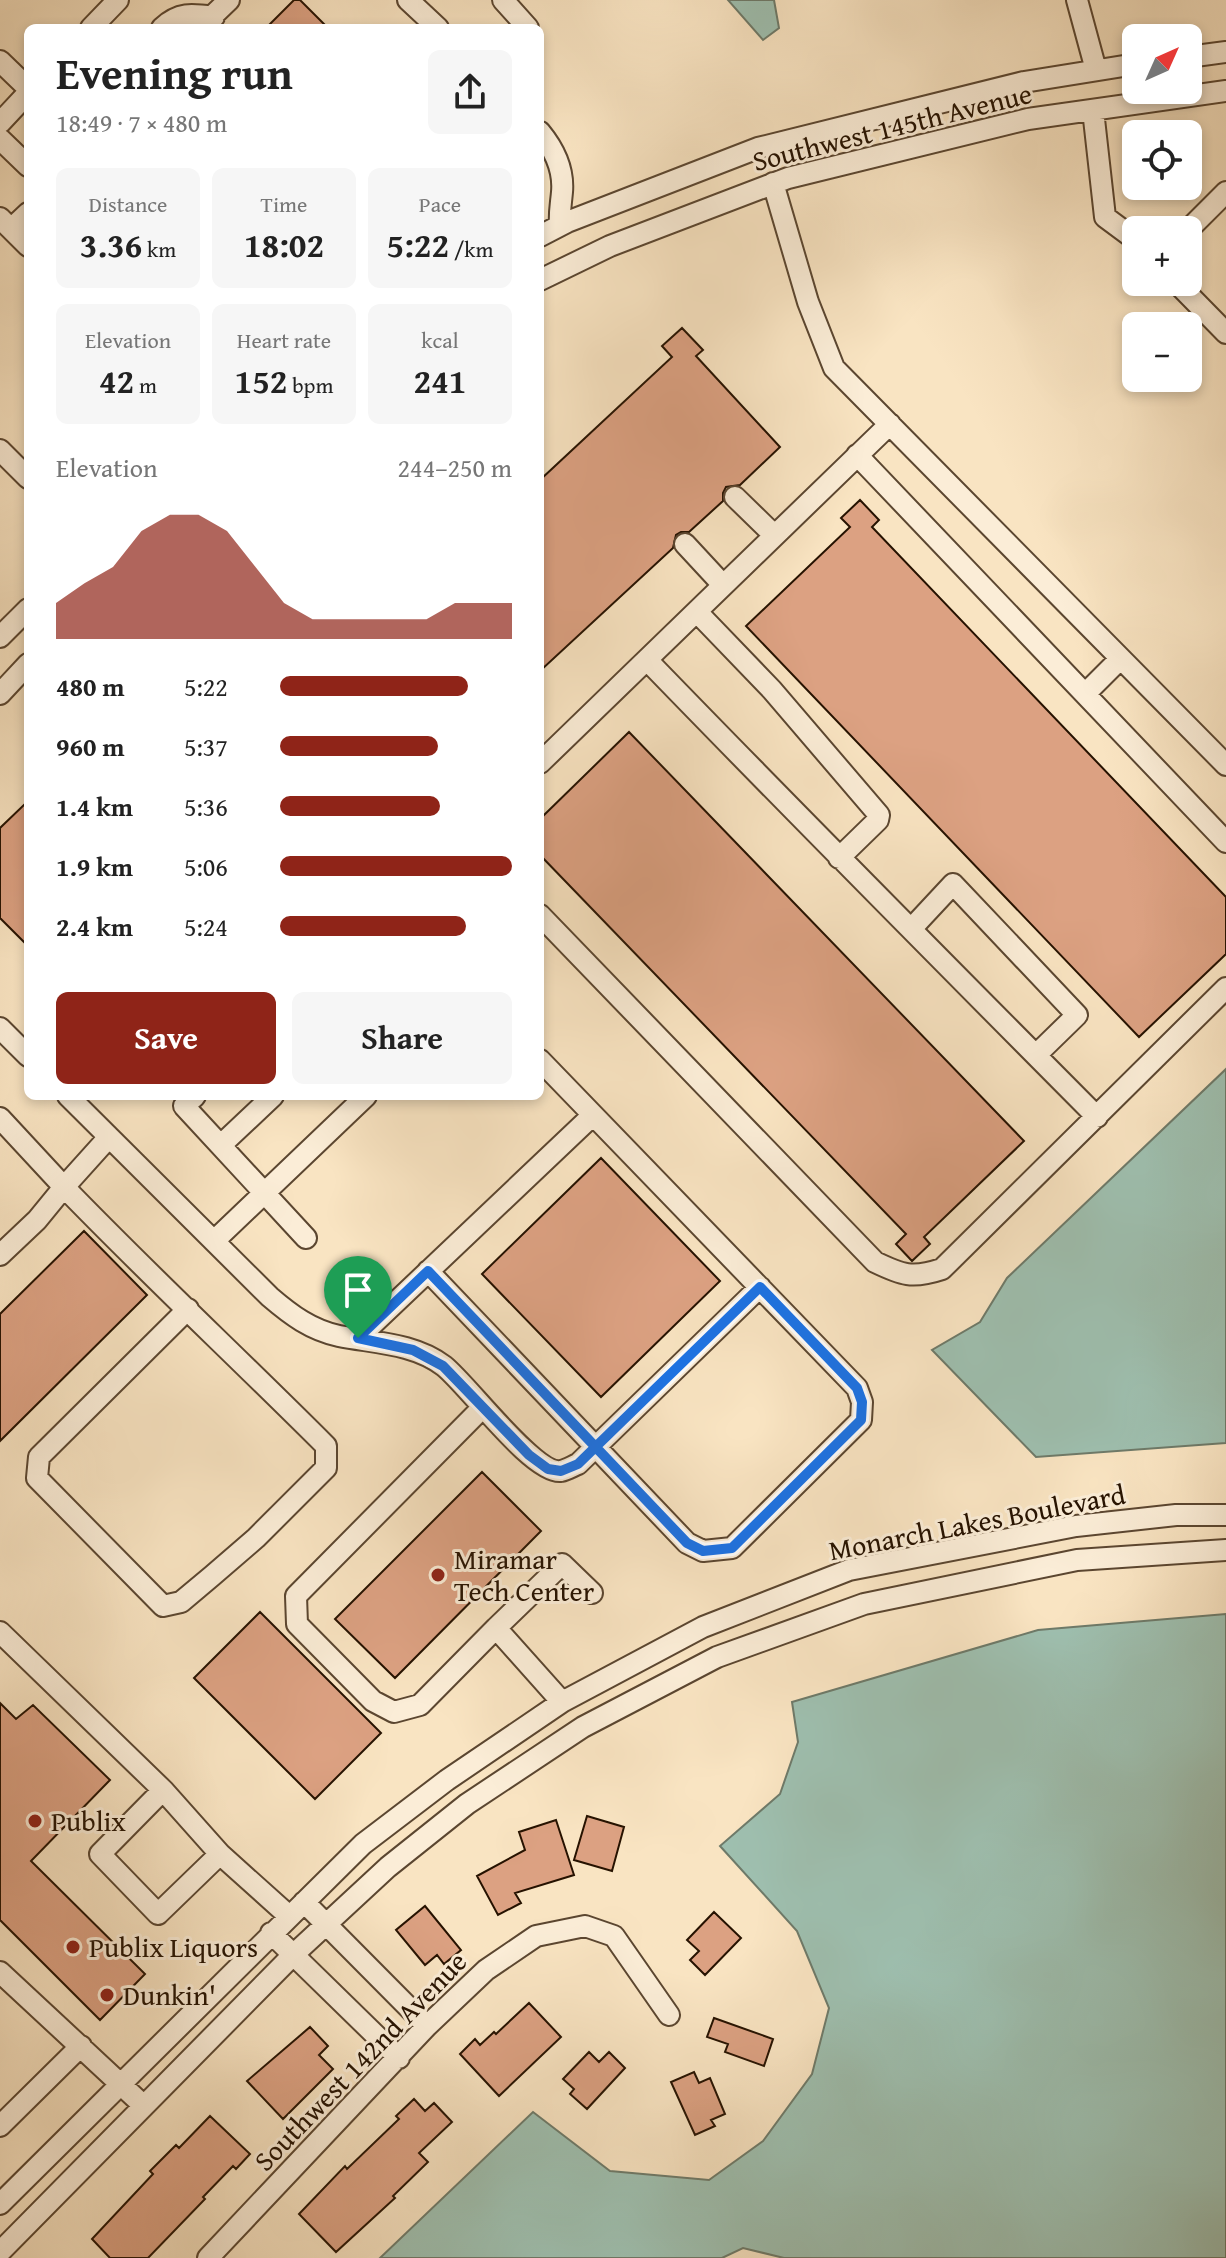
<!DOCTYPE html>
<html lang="en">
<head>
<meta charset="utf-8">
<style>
	body { margin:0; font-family:"Gentium Book Plus",serif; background:#f6f6f6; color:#222; height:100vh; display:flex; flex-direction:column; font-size:30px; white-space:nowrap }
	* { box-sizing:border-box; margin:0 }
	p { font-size:26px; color:#767676 }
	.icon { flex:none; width:44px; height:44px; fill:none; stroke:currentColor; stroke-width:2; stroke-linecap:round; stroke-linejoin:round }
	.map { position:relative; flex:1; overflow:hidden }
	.drawer { position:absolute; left:24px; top:24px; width:520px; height:1076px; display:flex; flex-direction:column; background:#fff; border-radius:12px; box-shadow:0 4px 12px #0003 }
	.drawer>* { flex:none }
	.needle { width:52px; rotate:45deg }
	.fabs { position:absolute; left:1122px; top:24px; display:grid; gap:16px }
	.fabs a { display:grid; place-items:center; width:80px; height:80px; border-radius:12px; background:#fff; box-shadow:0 4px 12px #0003; font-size:40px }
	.pin { position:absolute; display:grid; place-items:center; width:68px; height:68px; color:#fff; margin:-82px -34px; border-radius:50% 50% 50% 0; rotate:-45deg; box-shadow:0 0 8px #0007 }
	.pin .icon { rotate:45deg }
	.round { display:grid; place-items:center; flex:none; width:84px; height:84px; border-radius:12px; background:#f6f6f6 }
	.head { display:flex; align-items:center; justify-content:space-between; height:136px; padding:0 32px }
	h1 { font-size:44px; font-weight:800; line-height:60px }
	.stats { display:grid; grid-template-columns:repeat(3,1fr); gap:12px; height:136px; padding:8px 32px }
	.stats div { display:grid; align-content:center; border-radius:12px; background:#f6f6f6; text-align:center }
	.stats b { font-size:34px; font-weight:800 }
	.stats small { font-size:22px; font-weight:400 }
	.stats p { font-size:22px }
	.chart { height:224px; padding:16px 32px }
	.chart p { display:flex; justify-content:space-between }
	.chart svg { width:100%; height:144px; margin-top:8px; fill:#8f2418; opacity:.7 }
	.button { display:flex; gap:16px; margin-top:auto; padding:16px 32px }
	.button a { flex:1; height:92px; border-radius:12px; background:#8f2418; color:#fff; font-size:32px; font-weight:800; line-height:92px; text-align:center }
	.button a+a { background:#f6f6f6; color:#222 }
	ul { padding:0 32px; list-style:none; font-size:26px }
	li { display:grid; grid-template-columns:128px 96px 1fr; align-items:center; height:60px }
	li i { height:20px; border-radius:10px; background:#8f2418 }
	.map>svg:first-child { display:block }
	.water { fill:#9ebfaf; stroke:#6e7a69; stroke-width:2 }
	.building { fill:#dca182; stroke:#261200; stroke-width:2 }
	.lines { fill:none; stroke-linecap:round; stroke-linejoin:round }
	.minor-casing { stroke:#5b4630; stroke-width:24 }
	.minor { stroke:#fbedd7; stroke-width:20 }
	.route-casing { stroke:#fff; stroke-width:16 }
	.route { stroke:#1a73e8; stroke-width:10 }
	.poi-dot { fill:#8f2418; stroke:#fbedd7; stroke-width:3 }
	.labels { text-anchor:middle; stroke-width:6; stroke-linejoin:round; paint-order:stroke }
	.street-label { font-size:28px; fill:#261200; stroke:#fbedd7 }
	.poi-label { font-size:28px; fill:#261200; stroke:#fbedd7; text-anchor:start }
</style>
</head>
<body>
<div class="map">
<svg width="1226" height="2258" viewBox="0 0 1226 2258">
	<rect width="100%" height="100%" fill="#f9e4c2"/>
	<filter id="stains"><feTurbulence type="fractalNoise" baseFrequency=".0025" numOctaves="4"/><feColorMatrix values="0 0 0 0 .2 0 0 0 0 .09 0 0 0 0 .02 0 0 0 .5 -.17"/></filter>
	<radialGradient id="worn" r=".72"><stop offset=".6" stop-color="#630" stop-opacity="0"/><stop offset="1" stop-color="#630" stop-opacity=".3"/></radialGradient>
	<!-- water -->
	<path class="water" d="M728,0H774L779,28L763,40Z
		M1226,1069V1443L1036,1457L932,1350L980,1322L1007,1278Z
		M1226,1614V2258H784L743,2248L722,2258H380L533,2112L610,2171L709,2180L763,2141L812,2074L829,2008L797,1931L720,1846L780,1794L798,1742L792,1702L1038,1630Z"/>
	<!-- building -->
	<path class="building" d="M294,0H300L328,28H266Z
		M682,328L703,350L696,356L780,447L740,485L726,487L723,493V501L689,532H681L676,535L673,548L540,671V480L672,357L662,346Z
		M860,500L879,520L872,527L1226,897V954L1139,1037L746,626L850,527L841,518Z
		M629,732L1024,1141L924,1237L930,1244L912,1261L896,1244L906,1234L540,855V819Z
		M28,801V946L0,918V828Z
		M601,1158L720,1281L601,1397L482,1274Z
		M84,1231L147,1295L0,1441V1314Z
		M482,1472L541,1531L395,1678L335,1619Z
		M260,1612L381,1733L315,1799L194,1678Z
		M0,1703L16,1719L33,1705L110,1780L31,1861L145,1974L100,2020L0,1920Z
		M587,1816L624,1827L612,1871L574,1860Z
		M556,1820L574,1875L515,1893L521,1903L498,1915L477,1876L525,1850L519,1832Z
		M425,1906L461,1950L444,1964L437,1955L425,1965L396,1930Z
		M714,1912L741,1938L705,1975L690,1960L699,1951L687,1940Z
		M529,2003L561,2037L499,2096L460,2054L475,2039L480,2045L494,2032L496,2034Z
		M714,2018L773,2039L764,2066L725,2052L728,2044L707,2037Z
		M310,2027L328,2046L319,2055L333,2069L283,2119L247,2081Z
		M589,2052L599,2062L609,2052L625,2068L587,2109L570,2094L574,2089L563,2079Z
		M694,2072L699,2083L710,2078L725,2114L711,2120L715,2126L695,2135L671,2082Z
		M414,2099L425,2111L434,2103L452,2122L419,2153L428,2162L393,2196L395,2198L336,2252L299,2214L345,2166L347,2169L399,2119L396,2116Z
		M210,2116L250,2154L236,2169L233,2166L203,2197L205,2199L148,2258H110L92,2239L153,2174L150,2171L176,2145L179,2148Z"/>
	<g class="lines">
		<!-- minor casing -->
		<g class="minor-casing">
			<path id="minor" d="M408,0L438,28
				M503,0L528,28
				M1077,0L1096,70
				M203,25L229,0
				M91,28L118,0
				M162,28C179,12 192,14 214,17
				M1188,57L1226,52
				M0,61L28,88
				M1093,110L1105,217L1136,240
				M0,123L28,93
				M540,132C554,149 564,169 562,192C561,204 559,213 560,225
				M0,139L28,166
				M773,183L808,302L834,368L1226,765
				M0,218L28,246
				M11,229L28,213
				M1188,230L1226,192
				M540,236L567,222L758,148L1024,82L1136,64
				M540,280L610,246L788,178L1028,119L1226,91
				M1176,282L1226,333
				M0,450L28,478
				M857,455L1226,842
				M735,497L774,535
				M685,544L723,585
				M697,612L772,690L879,815L878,820L839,858
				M0,637L28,609
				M648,661C796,814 946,965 1097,1117
				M0,694L28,664
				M1085,694L1120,659
				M540,763L890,424
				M540,915L875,1262C902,1275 912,1279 942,1269L1226,988
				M912,928L953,884L1077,1015L1036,1055
				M0,1028L28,1056
				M68,1096L270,1297C291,1315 311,1330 339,1336C374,1343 414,1343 444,1366C468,1385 534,1475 561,1471C566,1470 573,1466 578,1464L760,1287
				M195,1096L184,1106L306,1238
				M0,1118L64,1187L37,1220L0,1255
				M109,1137L64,1187C149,1275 239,1359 326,1446V1468L256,1538L212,1576L181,1602L163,1606L37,1478L39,1457L188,1309
				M221,1145L273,1096
				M214,1241L366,1096
				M428,1271L687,1543L703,1551L732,1548L861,1420L862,1402L857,1388L540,1060
				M358,1338L593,1115
				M483,1407L296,1596L297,1624L373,1701L394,1712L420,1705L496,1628L562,1702
				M496,1628L562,1564L592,1593
				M0,1632L163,1790L220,1854L289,1916
				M163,1790L100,1854L158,1914L220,1854
				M304,1902L427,2026
				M271,1933L399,2058
				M0,1972L144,2106
				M0,2126L81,2046
				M0,2204L363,1844L447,1780L562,1702L703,1627L849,1570L1076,1526L1176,1515H1226
				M0,2252L293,1955L388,1867L467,1804L583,1727L717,1657L864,1604L1077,1560L1226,1550
				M208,2258L427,2026L486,1970L536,1936L585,1926L614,1936L669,2015"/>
		</g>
		<!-- minor -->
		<use href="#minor" class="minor"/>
	</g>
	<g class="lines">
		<!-- route casing -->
		<g class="route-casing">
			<path id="route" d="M358,1338L413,1350L443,1366L529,1455L548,1469L561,1471L578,1464L760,1287L857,1388L862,1402L861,1420L732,1548L703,1551L687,1543L428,1271L358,1338"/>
		</g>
		<!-- route -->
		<use href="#route" class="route"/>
	</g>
	<!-- markers -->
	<g class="poi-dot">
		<circle cx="438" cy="1575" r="8"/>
		<circle cx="35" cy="1821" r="8"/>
		<circle cx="73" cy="1947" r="8"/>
		<circle cx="107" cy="1995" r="8"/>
	</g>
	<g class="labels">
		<!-- street labels -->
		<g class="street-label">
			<text transform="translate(892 127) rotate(-14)" y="10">Southwest 145th Avenue</text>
			<text transform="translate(977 1522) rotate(-11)" y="10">Monarch Lakes Boulevard</text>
			<text transform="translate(360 2061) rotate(-46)" y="10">Southwest 142nd Avenue</text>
		</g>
		<!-- poi labels -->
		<g class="poi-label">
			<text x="454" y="1569">Miramar<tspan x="454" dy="32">Tech Center</tspan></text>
			<text x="51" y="1831">Publix</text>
			<text x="89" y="1957">Publix Liquors</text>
			<text x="123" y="2005">Dunkin'</text>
		</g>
	</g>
	<rect width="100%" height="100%" filter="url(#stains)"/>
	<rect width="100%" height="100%" fill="url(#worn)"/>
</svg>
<div class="fabs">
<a><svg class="needle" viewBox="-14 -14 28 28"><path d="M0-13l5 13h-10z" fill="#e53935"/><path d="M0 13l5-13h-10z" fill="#767676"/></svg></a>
<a><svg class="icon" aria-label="locate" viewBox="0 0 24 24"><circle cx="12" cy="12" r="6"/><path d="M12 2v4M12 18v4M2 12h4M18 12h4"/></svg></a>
<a>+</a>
<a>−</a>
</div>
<div class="pin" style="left:358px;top:1338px;background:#1e9e55"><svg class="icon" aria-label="arrive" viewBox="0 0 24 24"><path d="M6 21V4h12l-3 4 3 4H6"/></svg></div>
<section class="drawer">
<div class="head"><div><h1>Evening run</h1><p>18:49 · 7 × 480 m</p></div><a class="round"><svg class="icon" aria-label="share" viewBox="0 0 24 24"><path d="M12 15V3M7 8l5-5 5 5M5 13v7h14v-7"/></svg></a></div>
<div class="stats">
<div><p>Distance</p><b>3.36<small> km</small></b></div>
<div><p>Time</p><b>18:02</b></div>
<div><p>Pace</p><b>5:22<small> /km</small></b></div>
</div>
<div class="stats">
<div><p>Elevation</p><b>42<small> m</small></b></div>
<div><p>Heart rate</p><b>152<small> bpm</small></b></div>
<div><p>kcal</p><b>241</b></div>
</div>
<div class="chart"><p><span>Elevation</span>244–250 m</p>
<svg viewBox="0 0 160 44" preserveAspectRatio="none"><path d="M0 44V33L10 27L20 22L30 11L40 6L50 6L60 11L70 22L80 33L90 38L100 38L110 38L120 38L130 38L140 33L150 33L160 33V44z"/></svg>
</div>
<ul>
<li><b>480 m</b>5:22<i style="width:81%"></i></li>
<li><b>960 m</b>5:37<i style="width:68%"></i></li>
<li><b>1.4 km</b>5:36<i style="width:69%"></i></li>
<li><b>1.9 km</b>5:06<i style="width:100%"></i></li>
<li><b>2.4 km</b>5:24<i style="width:80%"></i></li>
</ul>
<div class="button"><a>Save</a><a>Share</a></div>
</section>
</div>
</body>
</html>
